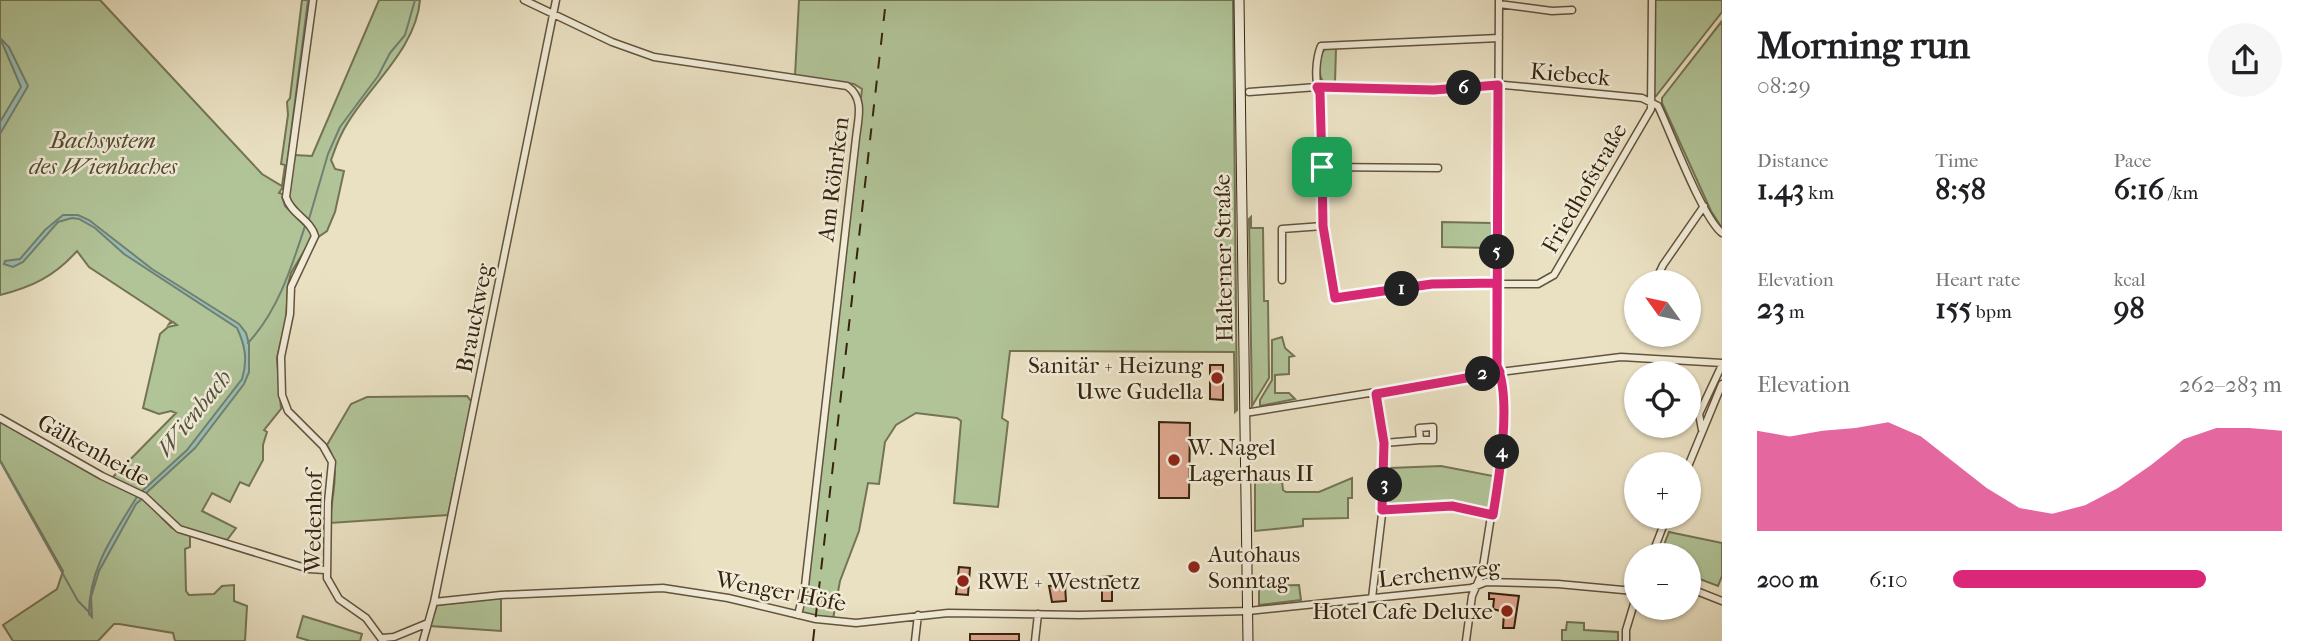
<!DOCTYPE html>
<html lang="en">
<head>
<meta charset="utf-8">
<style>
	body { margin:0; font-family:"IM FELL French Canon",serif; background:#f6f6f6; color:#202124; height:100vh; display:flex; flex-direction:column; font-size:26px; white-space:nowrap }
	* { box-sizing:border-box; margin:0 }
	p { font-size:23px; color:#757577 }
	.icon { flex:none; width:38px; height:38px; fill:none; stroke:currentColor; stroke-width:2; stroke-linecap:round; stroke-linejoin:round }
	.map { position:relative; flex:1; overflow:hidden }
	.panel { display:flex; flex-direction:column; background:#fff; width:595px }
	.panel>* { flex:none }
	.needle { width:46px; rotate:303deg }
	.tools { position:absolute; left:1624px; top:270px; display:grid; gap:14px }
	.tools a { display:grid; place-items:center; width:77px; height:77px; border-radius:50%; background:#fff; box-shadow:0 2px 5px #0004; font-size:35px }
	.pin { position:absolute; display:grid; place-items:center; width:60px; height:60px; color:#fff; margin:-30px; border-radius:14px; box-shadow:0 4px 10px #0006 }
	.km { position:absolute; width:35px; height:35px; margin:-18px; border-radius:50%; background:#222; color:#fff; font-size:19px; line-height:35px; text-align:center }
	.round { display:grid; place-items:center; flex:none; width:74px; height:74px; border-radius:37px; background:#f6f6f6 }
	.summary { display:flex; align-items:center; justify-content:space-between; height:119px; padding:0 35px }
	h1 { font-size:38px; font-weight:700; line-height:52px }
	.figures { display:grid; grid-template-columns:repeat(3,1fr); gap:10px; height:119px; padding:7px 35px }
	.figures div { display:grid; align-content:center }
	.figures b { font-size:30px; font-weight:700 }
	.figures small { font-size:19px; font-weight:400 }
	.figures p { font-size:19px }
	.chart { height:196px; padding:14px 35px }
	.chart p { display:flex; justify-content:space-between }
	.chart svg { width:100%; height:126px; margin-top:7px; fill:#db2777; opacity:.7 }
	ul { padding:0 35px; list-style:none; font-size:23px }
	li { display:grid; grid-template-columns:112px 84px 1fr; align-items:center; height:52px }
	li i { height:18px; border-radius:9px; background:#db2777 }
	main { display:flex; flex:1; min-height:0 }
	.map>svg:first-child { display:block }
	.green { fill:#b1c498; stroke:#747454; stroke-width:2 }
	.water { fill:#98beb3; stroke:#718072; stroke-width:2 }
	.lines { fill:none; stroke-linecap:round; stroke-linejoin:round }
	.stream { stroke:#718072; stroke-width:2 }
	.building { fill:#dda68f; stroke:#372410; stroke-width:2 }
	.street-casing { stroke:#64533d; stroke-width:9 }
	.secondary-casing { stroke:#372410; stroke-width:11 }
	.street { stroke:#f1ecd8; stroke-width:6 }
	.secondary { stroke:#f1ecd8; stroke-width:9 }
	.rail { stroke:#372410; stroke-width:2; stroke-dasharray:12 12; stroke-linecap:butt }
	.route-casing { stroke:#fff; stroke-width:14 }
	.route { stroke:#db2777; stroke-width:9 }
	.poi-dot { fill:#8f2418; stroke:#f1ecd8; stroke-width:2.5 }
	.labels { text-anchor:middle; stroke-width:5; stroke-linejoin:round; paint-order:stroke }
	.street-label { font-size:23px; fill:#372410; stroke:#f1ecd8 }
	.park-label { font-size:23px; font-style:italic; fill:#564c32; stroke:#f1ecd8 }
	.poi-label { font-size:23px; fill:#372410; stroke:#f1ecd8; text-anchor:start }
	.water-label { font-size:24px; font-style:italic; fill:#545241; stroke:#f1ecd8 }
</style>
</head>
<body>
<main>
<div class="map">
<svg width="1722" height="641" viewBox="0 0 1722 641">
	<rect width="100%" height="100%" fill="#eae1c3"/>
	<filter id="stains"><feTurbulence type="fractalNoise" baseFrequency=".00286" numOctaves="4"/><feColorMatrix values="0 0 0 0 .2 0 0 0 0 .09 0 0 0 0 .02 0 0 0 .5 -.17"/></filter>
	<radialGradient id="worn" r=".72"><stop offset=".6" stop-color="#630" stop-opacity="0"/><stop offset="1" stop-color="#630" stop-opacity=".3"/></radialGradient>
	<!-- green -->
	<path class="green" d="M0,0H100L262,174L282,186L285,165L281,164L288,115L287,102L290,98L302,0H312L284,190L282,188L279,193L288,196L295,155L312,156L379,0H420C416,52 362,91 341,135C337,143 334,152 331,160L335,169L344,171L335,212L327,231L317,238L315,244L309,243L291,273L288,285L286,320L277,358L281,409L264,430L267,432L263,445V460L249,486L240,482L230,502L212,493L202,511L236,528L227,540L181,528L165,515L162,518L172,528L190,535V547L185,549L186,591L189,595L214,594L222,586L234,585V601L247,606L245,641H175L173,633L119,624H114L98,641H13L3,625L57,589L63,571L0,460V421L108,482L176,413L171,411L159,414L143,408L160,334L168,327L177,325L173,322L169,324L171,321L89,267L77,251C55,276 32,287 0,295Z
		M799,0H1233L1237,410L1235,412L1234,352L1010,351L1002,418L1008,422L998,507L954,503L961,421L957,418L916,413L896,425L885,442L879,484L868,483L859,531L840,581L833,619L802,613L862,89L854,84L795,76Z
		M1655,0H1722V12L1656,96H1652Z
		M1722,21V228L1711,211L1662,103V98Z
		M1326,48H1336L1335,83H1324C1317,74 1318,55 1326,48Z
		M1251,217V228H1263L1264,301H1268L1269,378L1252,406L1249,219Z
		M1442,222L1491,223V248L1442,247Z
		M1282,337L1285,348L1294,356L1289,357V374L1275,375V393H1289L1295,399L1260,406V400L1272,380V340Z
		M467,396L472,402L448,515L330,523C331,496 342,468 327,445L351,404L367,397Z
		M1441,466L1493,476L1489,509L1455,502L1454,505H1417L1416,502L1388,504L1390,468Z
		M1352,478V498H1348V518L1303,519V526L1255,531V481H1282L1283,490L1286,492H1319Z
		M1669,532L1722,543V576L1718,586L1689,575V555H1660Z
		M1299,585L1301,600L1259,605V586Z
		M501,598V631L430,626L437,605Z
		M303,616L362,634L360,641H310L297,637Z
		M1567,622L1584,623V630L1618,632V641H1562V630H1566Z"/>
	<!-- water -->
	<path class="water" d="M0,38L9,47L28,86L0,134V122L21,87Z
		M63,215H78L89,220L152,269L239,324L246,333L249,344V372L244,384L195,448L145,494L141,492L187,450L242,379C248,360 245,345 237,328L124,254L95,228L79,219L72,218L58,222L23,262L13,267L4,264L5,261L20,259L45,230Z
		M138,495L142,499L136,504L99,571L91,597L92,617L89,614C89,567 114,535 138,495Z"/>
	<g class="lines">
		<!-- stream -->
		<path class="stream" d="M284,187L308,0
			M282,197L285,206L305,226
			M309,219L328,154L340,127L378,76L390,53L405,35L415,0
			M248,343C278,311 292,266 305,226
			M0,461L78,601L90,613"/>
	</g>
	<!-- building -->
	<path class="building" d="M1210,365H1223V400L1210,399Z
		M1159,422L1190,423L1189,498H1159Z
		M959,567L970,568L968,595L956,594Z
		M1112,576V601H1102V577Z
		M1065,585L1066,601L1052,602L1049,586Z
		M1489,593L1519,596L1514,628H1503L1504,612L1493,609L1494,599H1489Z
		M970,634H1019V641H970Z"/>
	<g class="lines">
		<!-- street casing -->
		<g class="street-casing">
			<path id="street" d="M313,0L286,197C291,214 311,220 315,236L291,287L290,314L281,357L282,395L288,411L323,446L332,462L328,502L327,578L339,599L366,618L383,641
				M524,0L612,42L654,57L847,86C865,98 858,119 856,138L805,586L798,615
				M1499,4L1552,11L1572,10
				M1499,38L1321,46C1316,58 1314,81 1320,93L1323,226L1335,298L1341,299L1432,284H1538L1554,275L1651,109L1652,0
				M1249,92L1317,87L1434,90L1504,85L1642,98L1658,106C1671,133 1702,217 1722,233
				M1322,167L1438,168
				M1282,280V229L1323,226
				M1655,282L1663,265L1704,206
				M1245,413L1500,372L1621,357L1722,363
				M0,418L102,476L144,496L179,529L309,569L325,570
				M1433,427V440H1420L1419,428Z
				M1702,430L1699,414L1722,365
				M1384,443L1420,440
				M1689,464L1722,384
				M1383,511L1452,506L1493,515
				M1652,555L1667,516
				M1689,588L1722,601
				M1372,598L1385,489L1384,443L1376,394
				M434,602L501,595L663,588L728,598L816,619L856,623L948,613L1080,615L1248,611L1471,588L1486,582L1558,584L1634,591
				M382,638L394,637L428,623
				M423,641L434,602L556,0
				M915,641L918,615
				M1035,641L1038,614
				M1466,641L1472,596L1482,573L1502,447L1503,377L1497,366L1499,0
				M1626,641V630L1636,597"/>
		</g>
		<!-- secondary casing -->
		<g class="secondary-casing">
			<path id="secondary" d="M1239,0L1248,641"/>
		</g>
		<!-- street -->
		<use href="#street" class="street"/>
		<!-- secondary -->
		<use href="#secondary" class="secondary"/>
		<!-- rail -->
		<path class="rail" d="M813,641L886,0"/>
	</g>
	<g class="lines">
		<!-- route casing -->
		<g class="route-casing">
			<path id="route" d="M1322,167L1323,226L1335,298L1432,284L1497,283V366L1500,372L1376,394L1384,443L1382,510L1452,506L1493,515C1499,478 1512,399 1497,366L1498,85L1434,90L1317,87L1320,93L1322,167"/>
		</g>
		<!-- route -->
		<use href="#route" class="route"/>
	</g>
	<!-- markers -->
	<g class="poi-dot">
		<circle cx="1217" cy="378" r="7"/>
		<circle cx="1174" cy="460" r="7"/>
		<circle cx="1194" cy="567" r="7"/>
		<circle cx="963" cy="581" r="7"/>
		<circle cx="1507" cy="611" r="7"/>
	</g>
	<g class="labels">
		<!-- street labels -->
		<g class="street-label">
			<text transform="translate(1570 74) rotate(5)" y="8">Kiebeck</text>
			<text transform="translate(833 179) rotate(-83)" y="8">Am Röhrken</text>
			<text transform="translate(1584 188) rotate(-60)" y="8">Friedhofstraße</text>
			<text transform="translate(1223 258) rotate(-91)" y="8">Halterner Straße</text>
			<text transform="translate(474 318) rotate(-79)" y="8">Brauckweg</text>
			<text transform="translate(94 450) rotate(29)" y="8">Gälkenheide</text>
			<text transform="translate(313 522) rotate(-89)" y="8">Wedenhof</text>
			<text transform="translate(1439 573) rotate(-6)" y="8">Lerchenweg</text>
			<text transform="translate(781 591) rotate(11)" y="8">Wenger Höfe</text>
		</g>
		<!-- park labels -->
		<g class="park-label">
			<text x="103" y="148">Bachsystem<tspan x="103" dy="26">des Wienbaches</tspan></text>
		</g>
		<!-- poi labels -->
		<g class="poi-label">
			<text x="1203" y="373" text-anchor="end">Sanitär + Heizung<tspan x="1203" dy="26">Uwe Gudella</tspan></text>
			<text x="1188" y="455">W. Nagel<tspan x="1188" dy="26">Lagerhaus II</tspan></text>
			<text x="1208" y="562">Autohaus<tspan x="1208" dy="26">Sonntag</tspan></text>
			<text x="977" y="589">RWE + Westnetz</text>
			<text x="1493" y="619" text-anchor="end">Hotel Cafe Deluxe</text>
		</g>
		<!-- water labels -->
		<g class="water-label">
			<text transform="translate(194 413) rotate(-51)" y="8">Wienbach</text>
		</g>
	</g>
	<rect width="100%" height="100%" filter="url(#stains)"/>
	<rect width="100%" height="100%" fill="url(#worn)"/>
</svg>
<div class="tools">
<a><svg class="needle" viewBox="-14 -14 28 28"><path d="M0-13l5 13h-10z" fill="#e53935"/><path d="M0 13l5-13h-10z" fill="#757577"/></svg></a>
<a><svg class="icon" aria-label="locate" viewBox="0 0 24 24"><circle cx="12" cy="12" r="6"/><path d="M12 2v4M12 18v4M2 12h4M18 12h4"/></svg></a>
<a>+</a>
<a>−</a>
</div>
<div class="pin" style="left:1322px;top:167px;background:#1e9e55"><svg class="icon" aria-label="arrive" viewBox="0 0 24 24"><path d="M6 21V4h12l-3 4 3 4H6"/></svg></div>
<b class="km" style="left:1402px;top:289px">1</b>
<b class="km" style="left:1483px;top:374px">2</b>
<b class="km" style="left:1385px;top:485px">3</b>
<b class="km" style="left:1502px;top:452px">4</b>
<b class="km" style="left:1497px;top:252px">5</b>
<b class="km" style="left:1464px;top:88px">6</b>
</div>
<section class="panel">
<div class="summary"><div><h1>Morning run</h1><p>08:29</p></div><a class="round"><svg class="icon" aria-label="share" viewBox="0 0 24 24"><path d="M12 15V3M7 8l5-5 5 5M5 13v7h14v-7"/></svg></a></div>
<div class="figures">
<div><p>Distance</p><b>1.43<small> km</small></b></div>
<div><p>Time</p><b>8:58</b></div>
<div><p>Pace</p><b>6:16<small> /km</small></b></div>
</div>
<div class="figures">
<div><p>Elevation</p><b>23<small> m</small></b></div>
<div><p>Heart rate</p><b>155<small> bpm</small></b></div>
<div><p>kcal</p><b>98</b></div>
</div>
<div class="chart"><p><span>Elevation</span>262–283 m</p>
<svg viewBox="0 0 160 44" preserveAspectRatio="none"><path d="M0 44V9L10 11L20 9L30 8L40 6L50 11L60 20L70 29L80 36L90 38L100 35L110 29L120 21L130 12L140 8L150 8L160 9V44z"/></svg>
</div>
<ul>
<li><b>200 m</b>6:10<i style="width:77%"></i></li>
</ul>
</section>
</main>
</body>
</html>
